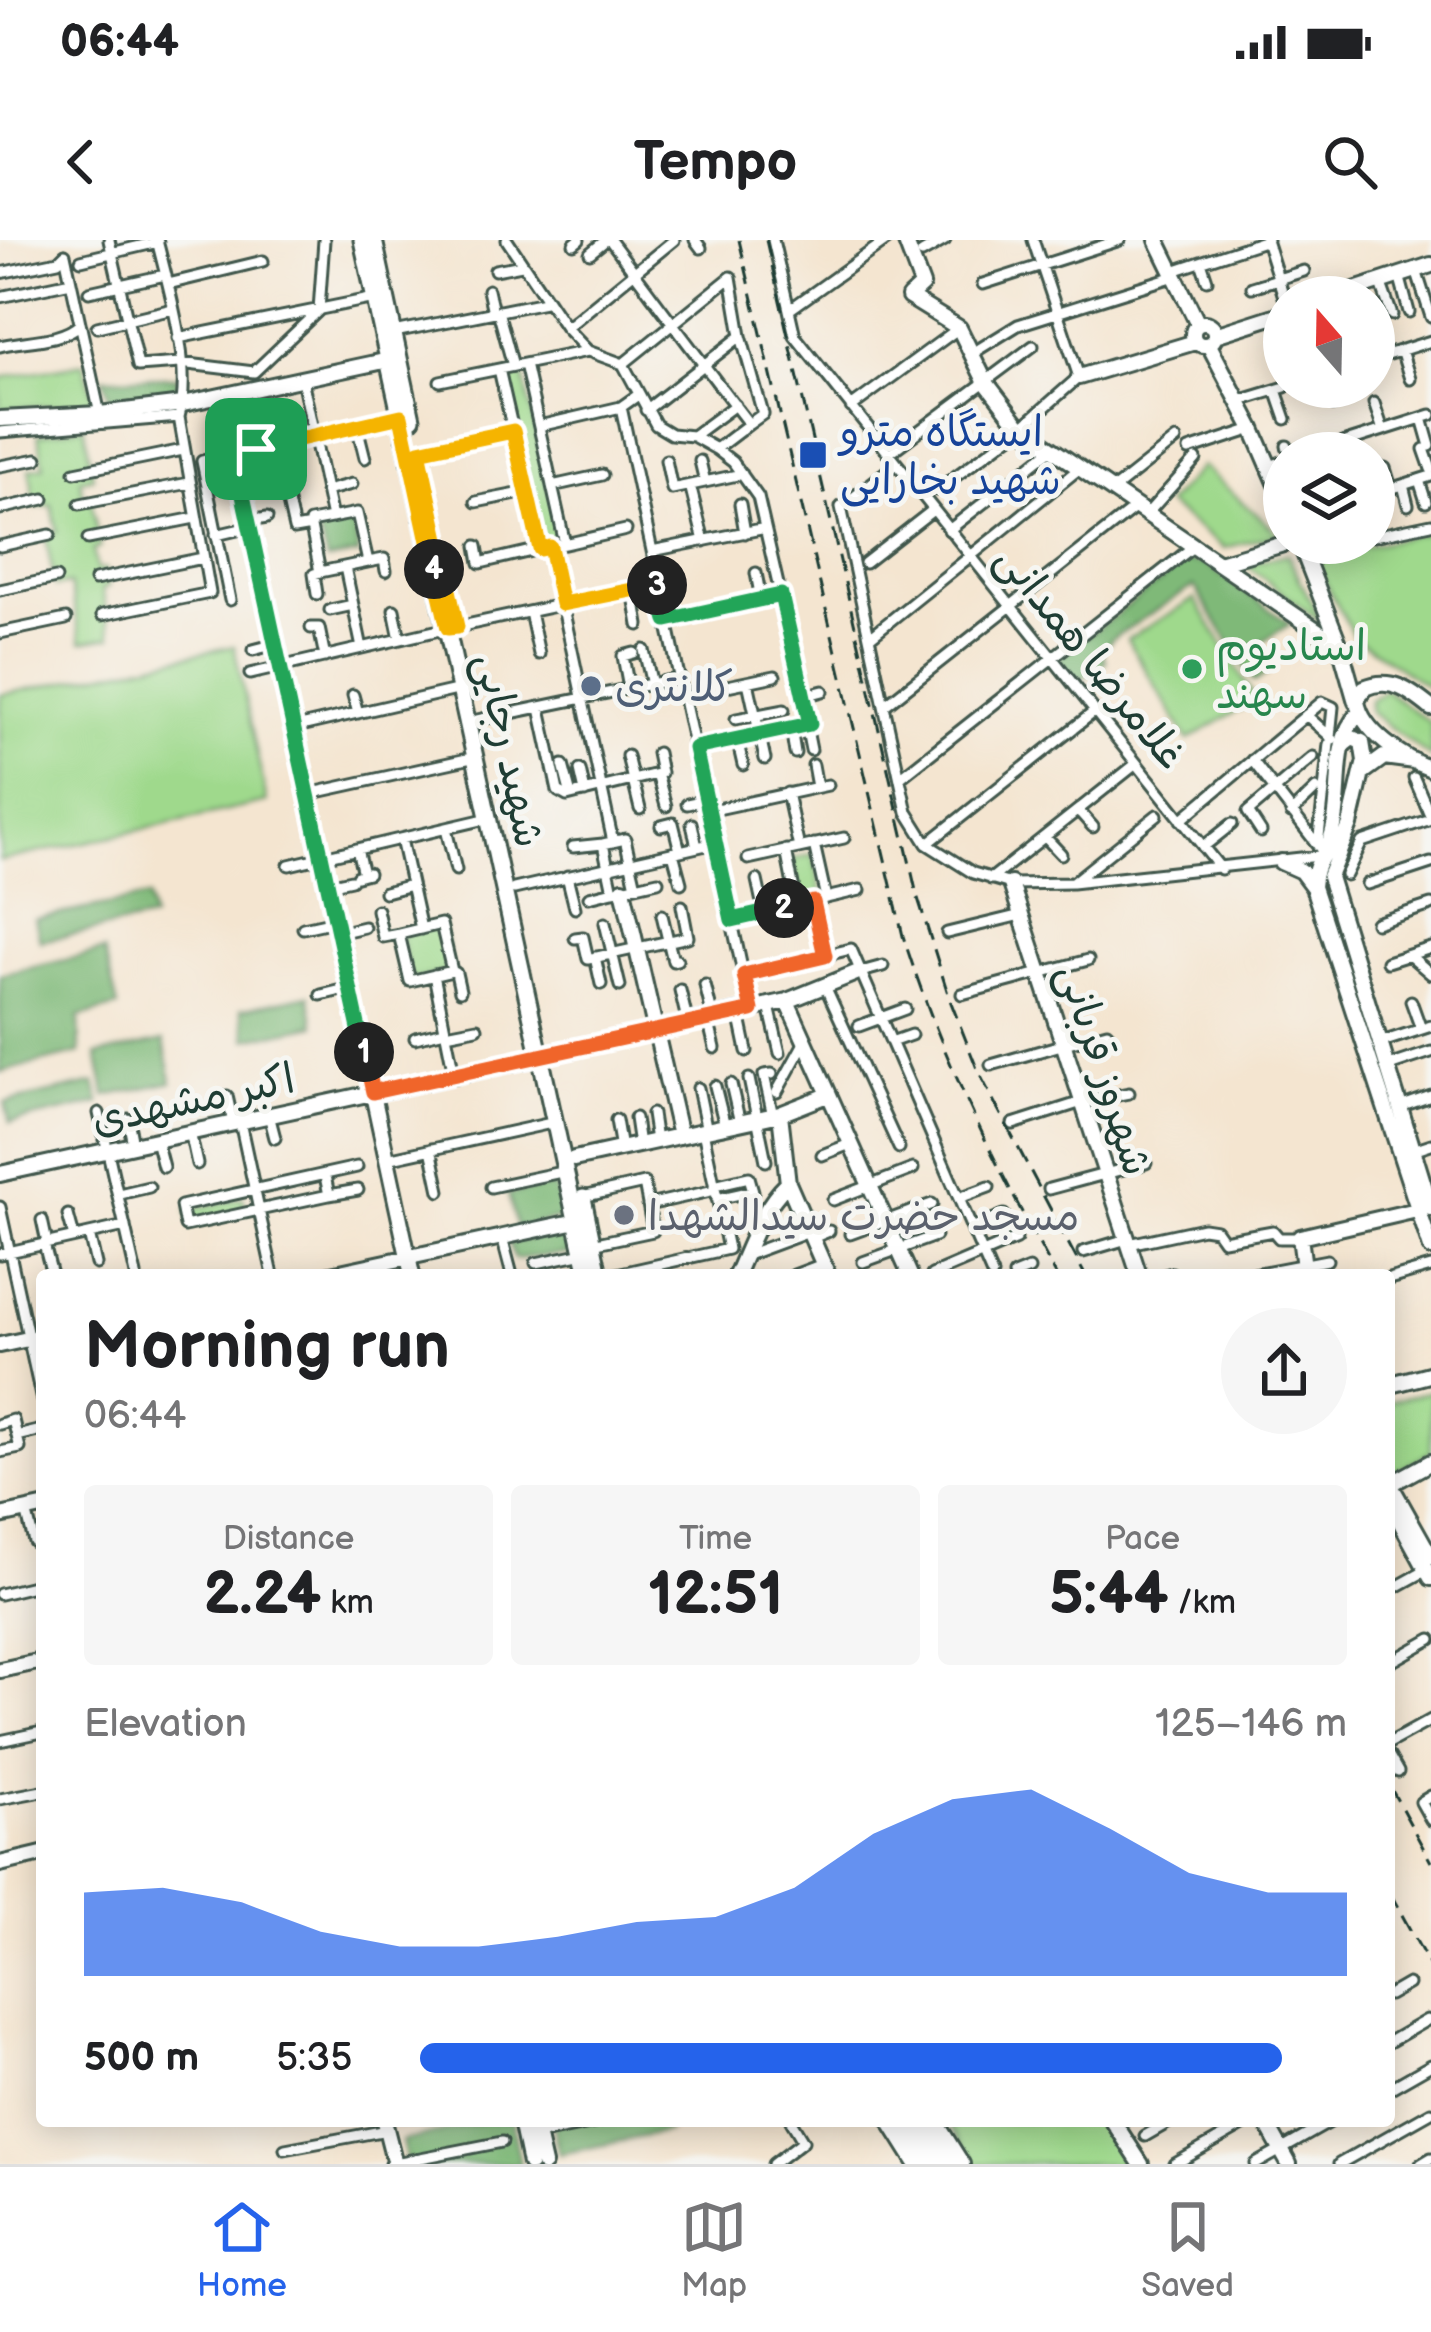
<!DOCTYPE html>
<html lang="en">
<head>
<meta charset="utf-8">
<style>
	body { margin:0; font-family:"Balsamiq Sans","Playpen Sans Arabic",sans-serif; background:#f6f6f6; color:#202124; height:100vh; display:flex; flex-direction:column; font-size:45px; white-space:nowrap }
	* { box-sizing:border-box; margin:0 }
	p { font-size:39px; color:#757577 }
	.icon { flex:none; width:66px; height:66px; fill:none; stroke:currentColor; stroke-width:2; stroke-linecap:round; stroke-linejoin:round }
	.map { position:relative; flex:1; overflow:hidden }
	.drawer { position:absolute; left:36px; top:1029px; width:1359px; height:858px; display:flex; flex-direction:column; background:#fff; border-radius:12px; box-shadow:0 6px 30px #0003 }
	.drawer>* { flex:none }
	.needle { width:78px; rotate:340deg }
	.buttons { position:absolute; left:1263px; top:36px; display:grid; gap:24px }
	.buttons a { display:grid; place-items:center; width:132px; height:132px; border-radius:50%; background:#fff; box-shadow:0 6px 30px #0003; font-size:60px }
	.pin { position:absolute; display:grid; place-items:center; width:102px; height:102px; color:#fff; margin:-51px; border-radius:24px; box-shadow:0 6px 18px #0006 }
	.km { position:absolute; width:60px; height:60px; margin:-30px; border-radius:50%; background:#222; color:#fff; font-size:33px; line-height:60px; text-align:center }
	.round { display:grid; place-items:center; flex:none; width:126px; height:126px; border-radius:63px; background:#f6f6f6 }
	.headline { display:flex; align-items:center; justify-content:space-between; height:204px; padding:0 48px }
	h1 { font-size:66px; font-weight:700; line-height:90px }
	.figures { display:grid; grid-template-columns:repeat(3,1fr); gap:18px; height:204px; padding:12px 48px }
	.figures div { display:grid; align-content:center; border-radius:12px; background:#f6f6f6; text-align:center }
	.figures b { font-size:60px; font-weight:700 }
	.figures small { font-size:33px; font-weight:400 }
	.figures p { font-size:33px }
	.chart { height:336px; padding:24px 48px }
	.chart p { display:flex; justify-content:space-between }
	.chart svg { width:100%; height:216px; margin-top:12px; fill:#2563eb; opacity:.7 }
	ul { padding:0 48px; list-style:none; font-size:39px }
	li { display:grid; grid-template-columns:192px 144px 1fr; align-items:center; height:90px }
	li i { height:30px; border-radius:15px; background:#2563eb }
	.status { display:flex; justify-content:space-between; align-items:center; height:84px; padding:0 60px; background:#fff; direction:ltr }
	.status svg { height:33px; fill:currentColor }
	header { display:flex; justify-content:space-between; align-items:center; height:156px; padding:0 48px; background:#fff; font-size:54px; font-weight:700 }
	.menu { display:flex; justify-content:space-around; align-items:center; height:168px; border-top:3px solid #e0e0e0; background:#fff; font-size:33px; color:#757577 }
	.menu a { display:grid; justify-items:center; gap:6px }
	.menu .active { color:#2563eb }
	.map>svg:first-child { display:block }
	.green { fill:#9fd98c; stroke:#5f8b60; stroke-width:3 }
	.forest { fill:#7fb978; stroke:#4f7b56; stroke-width:3 }
	.lines { fill:none; stroke-linecap:round; stroke-linejoin:round }
	.street-casing { stroke:#3f564b; stroke-width:15 }
	.secondary-casing { stroke:#3f564b; stroke-width:20 }
	.primary-casing { stroke:#3f564b; stroke-width:21 }
	.highway-casing { stroke:#3f564b; stroke-width:22 }
	.street { stroke:#fff; stroke-width:9 }
	.secondary { stroke:#fff; stroke-width:14 }
	.primary { stroke:#fff; stroke-width:15 }
	.highway { stroke:#fff; stroke-width:16 }
	.rail { stroke:#1f3d34; stroke-width:3; stroke-dasharray:18 9; stroke-linecap:butt }
	.split-1-casing { stroke:#fff; stroke-width:24 }
	.split-2-casing { stroke:#fff; stroke-width:24 }
	.split-3-casing { stroke:#fff; stroke-width:24 }
	.split-4-casing { stroke:#fff; stroke-width:24 }
	.split-5-casing { stroke:#fff; stroke-width:24 }
	.split-1 { stroke:#22a559; stroke-width:15 }
	.split-2 { stroke:#f0652b; stroke-width:15 }
	.split-3 { stroke:#22a559; stroke-width:15 }
	.split-4 { stroke:#f5b400; stroke-width:15 }
	.split-5 { stroke:#f5b400; stroke-width:15 }
	.transit-dot { fill:#1a4fb4; stroke:#f6f6f2; stroke-width:4.5 }
	.leisure-dot { fill:#2e9e5b; stroke:#f6f6f2; stroke-width:4.5 }
	.service-dot { fill:#5c6f8a; stroke:#f6f6f2; stroke-width:4.5 }
	.worship-dot { fill:#6b7280; stroke:#f6f6f2; stroke-width:4.5 }
	.labels { text-anchor:middle; stroke-width:10; stroke-linejoin:round; paint-order:stroke }
	.transit-label { font-size:42px; fill:#164399; stroke:#f6f6f2; text-anchor:start }
	.leisure-label { font-size:42px; fill:#27864d; stroke:#f6f6f2; text-anchor:start }
	.street-label { font-size:42px; fill:#1f3d34; stroke:#f6f6f2 }
	.service-label { font-size:42px; fill:#4e5e75; stroke:#f6f6f2; text-anchor:start }
	.worship-label { font-size:42px; fill:#5b616d; stroke:#f6f6f2; text-anchor:start }
</style>
</head>
<body>
<div class="status"><b>06:44</b><svg viewBox="0 0 49 12"><path d="M0 12V9h3v3zM5 12V6h3v6zM10 12V3h3v9zM15 12V0h3v12zM26 1h20v11H26zM47 4h2v5h-2z"/></svg></div>
<header><svg class="icon" aria-label="back" viewBox="0 0 24 24"><path d="M15 5l-7 7 7 7"/></svg>Tempo<svg class="icon" aria-label="search" viewBox="0 0 24 24"><circle cx="10" cy="10" r="6"/><path d="M15 15l6 6"/></svg></header>
<div class="map">
<svg width="1431" height="1924" viewBox="0 0 1431 1924">
	<rect width="100%" height="100%" fill="#f6f6f2"/>
	<filter id="ink" filterUnits="userSpaceOnUse"><feTurbulence type="fractalNoise" baseFrequency=".00833" numOctaves="2"/><feDisplacementMap in="SourceGraphic" scale="24" xChannelSelector="R" yChannelSelector="G"/><feConvolveMatrix kernelMatrix="1 2 1 2 8 2 1 2 1" color-interpolation-filters="sRGB"/></filter>
	<filter id="wash" filterUnits="userSpaceOnUse"><feTurbulence type="fractalNoise" baseFrequency=".004" numOctaves="4" result="noise"/><feDisplacementMap in="SourceGraphic" scale="48" xChannelSelector="R" yChannelSelector="G"/><feGaussianBlur stdDeviation="2.7" result="paint"/><feColorMatrix in="noise" values="0 0 0 0 0 0 0 0 0 0 0 0 0 0 0 0 0 1.4 0 .05"/><feComposite in="paint" operator="in"/></filter>
	<g filter="url(#wash)">
		<rect width="100%" height="100%" fill="#f4e5d0"/>
		<!-- green -->
		<path class="green" d="M84,123L94,160L88,163L0,169V138Z
			M522,131L560,297L542,301L504,135Z
			M84,186L93,237L80,240L84,260L91,259L100,308L93,310L97,330L105,329L108,347L102,349L111,397L81,402L70,344L55,346L45,293L57,291L52,265L36,267L29,229L44,226L38,195Z
			M1202,226L1279,294L1224,308L1166,264Z
			M1431,292V449L1354,397L1308,309L1342,311Z
			M1287,314L1321,382L1246,325Z
			M1195,359L1256,460L1188,500L1127,399Z
			M234,406L267,562L0,621V455Z
			M1385,450L1431,483V518L1370,472V460Z
			M813,614L822,653L800,658L792,619Z
			M442,685L452,731L410,740L400,694Z
			M243,958L246,971L190,983L187,970Z
			M1431,1151V1212L1389,1235V1162Z
			M947,1881H1101L1129,1924H974Z"/>
		<!-- forest -->
		<path class="forest" d="M177,137L178,156L110,158L103,138Z
			M353,281L359,314L327,320L317,286Z
			M1187,321L1206,324L1290,384L1252,408L1268,433L1254,442L1194,346L1113,398L1102,410L1106,422L1077,442L1057,419Z
			M148,657L152,679L40,701L35,679Z
			M104,711L118,767L79,777L80,813L0,832V735Z
			M309,755L315,785L247,799L241,769Z
			M164,801L172,842L106,856L97,815Z
			M95,843L100,863L10,883L5,863Z
			M555,946L563,978L517,988L508,954Z
			M564,994L570,1014L514,1019L509,1002Z
			M487,1881H512L520,1924H407L402,1901Z
			M552,1881H667L669,1891L559,1914Z"/>
	</g>
	<g filter="url(#ink)">
		<g class="lines">
			<!-- street casing -->
			<g class="street-casing">
				<path id="street" d="M109,0L138,126L180,123L254,132L319,70L324,0
					M507,0L566,88L588,111L623,124L656,185L671,194L693,196L716,209L733,222L758,257L810,484L695,508
					M610,0C656,61 702,123 749,184L763,174L741,96L731,37C695,66 659,95 623,124
					M695,0L701,8
					M773,0L795,96L1221,629
					M1266,0L1284,57
					M574,4L579,0
					M590,13L606,0
					M922,13L945,0
					M65,14L101,179
					M81,20L158,2
					M1201,22L1207,40
					M495,30L522,25
					M1416,30L1431,77
					M1173,31L1267,0
					M0,33L58,21L65,14
					M1399,35L1409,72
					M1380,41L1392,75
					M168,44L263,21
					M983,44L1120,0
					M1252,47L1304,31
					M488,50L493,72
					M89,52L165,35
					M0,57L71,42
					M789,70L887,0
					M498,71L513,126
					M97,87L173,69
					M566,88L674,0
					M394,92L545,62
					M178,98L375,58
					M0,106C22,100 62,102 80,84
					M1401,110L1410,139
					M971,114L1018,85L1175,36
					M1374,119L1431,101
					M499,129L540,309L565,304L525,124
					M302,139L332,278
					M440,141L588,111
					M1327,147L1333,165
					M1276,150L1286,179
					M1239,161L1285,147
					M1374,163L1383,190
					M621,167L751,770
					M851,167L959,88
					M646,170L741,96
					M1422,178L1430,206
					M357,186L365,218
					M539,186L621,167L638,155
					M0,192L179,177
					M693,196L735,165
					M270,206L277,233L291,230
					M1287,206L1290,213
					M716,209L749,184
					M1424,209L1431,229
					M1189,210L1253,189
					M419,211L513,191
					M1311,213L1431,175
					M888,214L1033,106
					M666,220L672,249L742,234
					M700,221L705,242
					M896,224L841,267L907,572L927,604L973,633L1011,644L1072,643L1319,616
					M0,226L37,219
					M1270,226L1284,221
					M1385,228L1391,248
					M1375,230L1381,251
					M75,232L183,210
					M1419,240L1426,262
					M690,245L704,301
					M1403,245L1408,265
					M552,246L602,235
					M937,250L1021,188L1079,137L1033,0
					M1113,250L1176,200
					M326,251L352,244
					M1374,254L1431,236
					M287,258L294,289L311,286
					M476,262L527,252
					M80,264L189,243
					M740,264L745,293
					M0,269L44,259
					M357,273L368,322L320,332L310,282Z
					M1147,274L1196,219
					M249,281L267,278
					M949,290L1052,209
					M216,295L250,287
					M1374,296L1431,284
					M88,299L195,278
					M1333,303H1345
					M565,304L626,290
					M0,306L50,295
					M477,306L480,323L540,309
					M550,307L613,602
					M652,311L761,289
					M368,322L384,319L386,331
					M865,323L933,270
					M345,327L362,408
					M756,333L761,359
					M95,340L203,318
					M0,350L56,338
					M633,350L639,385
					M317,354L314,334L320,332
					M230,360L202,221L401,176
					M330,370L353,365
					M394,370L400,399
					M530,372L539,414
					M102,375L210,353L179,177C193,128 169,49 157,0
					M667,380L780,355
					M457,387L659,344
					M311,388H319L325,417
					M0,393L66,379
					M870,397L1080,228
					M253,410L276,404
					M644,410L652,445
					M250,434L448,388
					M748,442L765,519
					M727,446L775,436
					M629,449L623,416L634,413
					M353,455L358,473
					M804,456L823,451
					M884,466L1136,267
					M540,468L558,551L567,556
					M1306,475L1333,499
					M736,479L784,470
					M477,480L680,438
					M305,485L461,449
					M806,485L811,510
					M791,488L795,513
					M737,499L743,525
					M627,516L640,569
					M1252,520L1323,612
					M563,525L571,555
					M813,525L817,547
					M580,530L585,552
					M657,534L666,566
					M900,538L1194,306
					M1414,538L1431,577
					M787,553L799,608
					M308,554L476,517
					M567,556L661,533L657,513
					M687,564L706,560
					M1078,570L1093,587
					M708,571L828,545
					M1291,573L1316,549
					M1181,580L1322,462L1333,467L1330,497
					M692,584L697,607
					M661,586L673,583L680,611
					M446,589L456,630
					M1261,592L1248,572L1313,517
					M1045,597L1061,614
					M401,599L421,689
					M625,599L636,646L613,651L603,604Z
					M814,604L826,658
					M927,604L1094,472
					M1318,606L1329,504
					M573,607L603,604
					M1203,607L1232,584
					M786,610L797,665
					M673,613L681,643
					M748,619L844,598
					M289,625L481,580
					M1346,635L1362,602L1431,579
					M357,636L368,633L363,634L357,609
					M567,636L575,668
					M991,639L1136,524
					M757,640L764,672
					M1072,643L1157,575
					M1367,644L1431,623
					M328,645L351,640
					M636,646L658,641
					M514,649L715,603
					M385,652L411,645
					M589,657L613,651
					M813,662L825,715
					M377,670L383,697L399,694
					M662,675L673,721L677,720
					M732,680L860,650
					M605,683L620,746
					M1376,683L1431,665
					M441,684L452,731L410,741L399,694Z
					M303,688L335,681
					M338,693L364,687
					M947,693L1021,675
					M575,698L583,697L588,719L688,697L682,666
					M1409,715L1431,734
					M595,717L601,744
					M1387,722L1431,708
					M452,731L456,733L460,751
					M861,732L883,726
					M434,735L454,834
					M744,735L851,709L992,1035
					M705,745L713,778
					M825,746L899,908
					M680,750L688,784
					M962,754L1088,720
					M321,755L350,748
					M1411,761L1421,789
					M769,766L780,813
					M739,773L747,811
					M708,779L715,808
					M859,786L905,769
					M446,794L477,788
					M415,798L445,791
					M891,802L911,795
					M1379,803L1431,786
					M991,825L1107,792
					M1386,827L1431,812
					M772,834L764,835L773,876
					M749,839L766,921
					M731,844L740,883
					M715,846L725,886
					M698,848L707,891
					M777,852L804,803
					M227,856L233,883
					M1400,867L1431,856
					M99,873L136,1035
					M652,874L656,901
					M269,875L275,898
					M635,878L639,905
					M128,879L133,905
					M616,880L621,909
					M240,882L273,1035
					M1013,884L1082,862L1129,853
					M190,892L197,924
					M156,900L163,927
					M431,909L440,951
					M1413,910L1431,904
					M822,915L850,904
					M387,919L556,882
					M325,936L329,955L185,986L181,966L357,927
					M714,945L749,937L753,951L717,959
					M491,947L566,931
					M1049,949L1146,923
					M119,954L149,947
					M329,955L358,950
					M582,957L644,943L653,991L592,1004
					M959,958L989,947
					M833,960L913,929
					M648,965L715,950
					M0,967L42,1161
					M68,975L74,997
					M42,980L47,1003
					M972,988L1004,975
					M89,994L96,1024
					M850,994L932,964
					M502,997L512,1035
					M812,998L829,991
					M44,1004L52,1035
					M1129,1004L1203,988L1216,990L1223,1000L1273,991L1279,998H1299
					M1083,1012L1127,999
					M0,1014L125,986
					M744,1016L809,992
					M863,1022L935,996
					M536,1023L584,1013
					M612,1035L728,1009L703,891
					M794,1035L823,1024
					M932,1035L1016,999
					M1014,1035L1029,1029
					M1165,1035L1172,1033
					M1248,1035L1327,1020
					M1389,1039L1431,1027
					M0,1184L13,1180L20,1208L0,1212
					M17,1196L42,1190
					M26,1270L34,1302
					M1389,1351L1427,1330
					M0,1354L42,1344
					M1389,1423L1431,1399
					M0,1501L42,1492
					M1389,1503L1431,1480
					M1389,1516L1398,1532
					M1431,1556L1421,1562L1431,1580
					M0,1559L42,1551
					M1389,1755L1408,1744
					M1389,1802L1427,1780
					M1389,1849L1431,1825
					M537,1895L604,1881
					M1145,1896L1171,1881
					M285,1909L387,1890
					M390,1924L502,1902
					M773,1924L803,1901L791,1881
					M1175,1924L1250,1881
					M1256,1924L1332,1881
					M1339,1924L1431,1872
					M1421,1924L1431,1918"/>
			</g>
			<!-- secondary casing -->
			<g class="secondary-casing">
				<path id="secondary" d="M905,0L922,45L909,57L959,88L985,141L1021,188L1340,406
					M1157,0L1198,84
					M1333,57L1431,25
					M1193 94a11 11 0 1 1 22 0a11 11 0 1 1-22 0Z
					M1215,95L1284,73
					M1209,105L1253,189L1284,261
					M1079,137L1195,102
					M222,156L412,1035
					M0,179L100,174L183,164L389,120
					M1300,303L1340,406L1356,462
					M1219,323L1287,303
					M1431,468C1410,451 1391,436 1364,448L1357,461C1361,491 1404,519 1431,529
					M1359,473C1330,502 1344,556 1332,594C1326,617 1314,620 1313,647L1431,1008
					M1343,505L1352,498L1362,502L1365,521L1362,533
					M1414,521L1384,517L1362,533L1350,585L1329,637L1431,968
					M1281,622L1301,631L1313,647
					M1011,644L1139,1035
					M623,649L680,896
					M787,761L910,1035
					M549,814L787,761L856,733
					M780,874L788,943L828,1035
					M574,919L780,874L828,855
					M0,934L542,816
					M326,1035L577,981
					M736,1035C751,1002 761,969 788,943
					M1305,1035L1300,997L1417,970
					M0,1105L42,1096
					M1390,1244L1431,1317
					M1389,1245L1431,1222
					M1389,1261L1431,1338
					M0,1276L42,1267
					M0,1430L42,1421
					M0,1624L42,1614
					M384,1881L395,1924
					M521,1881L530,1924
					M534,1881L544,1924
					M890,1881L917,1924
					M935,1881L962,1924
					M1113,1881L1141,1924
					M1265,1881L1289,1924"/>
			</g>
			<!-- primary casing -->
			<g class="primary-casing">
				<path id="primary" d="M362,0L588,1035
					M374,0L412,179
					M583,958L599,1035
					M1389,1145L1431,1134"/>
			</g>
			<!-- highway casing -->
			<g class="highway-casing">
				<path id="highway" d="M904,1881L931,1924
					M920,1881L947,1924"/>
			</g>
			<!-- street -->
			<use href="#street" class="street"/>
			<!-- secondary -->
			<use href="#secondary" class="secondary"/>
			<!-- primary -->
			<use href="#primary" class="primary"/>
			<!-- highway -->
			<use href="#highway" class="highway"/>
			<!-- rail -->
			<path class="rail" d="M739,0L903,696C942,818 994,923 1056,1035
				M766,0L917,655L950,760L978,831L1085,1035
				M1389,1545L1431,1622
				M1389,1651L1431,1728"/>
		</g>
	</g>
	<g class="lines" filter="url(#ink)">
		<!-- split-1 casing -->
		<g class="split-1-casing">
			<path id="split-1" d="M256,209L234,214L364,812"/>
		</g>
		<!-- split-2 casing -->
		<g class="split-2-casing">
			<path id="split-2" d="M364,812L373,852L752,770L744,735L825,716L813,662L784,668"/>
		</g>
		<!-- split-3 casing -->
		<g class="split-3-casing">
			<path id="split-3" d="M657,345L667,380L781,355L810,484L695,508L732,680L784,668"/>
		</g>
		<!-- split-4 casing -->
		<g class="split-4-casing">
			<path id="split-4" d="M434,329L448,388L457,387L419,211L513,191L540,309L550,307L562,364L657,345"/>
		</g>
		<!-- split-5 casing -->
		<g class="split-5-casing">
			<path id="split-5" d="M256,209L401,176L434,329"/>
		</g>
		<!-- split-1 -->
		<use href="#split-1" class="split-1"/>
		<!-- split-2 -->
		<use href="#split-2" class="split-2"/>
		<!-- split-3 -->
		<use href="#split-3" class="split-3"/>
		<!-- split-4 -->
		<use href="#split-4" class="split-4"/>
		<!-- split-5 -->
		<use href="#split-5" class="split-5"/>
	</g>
	<!-- markers -->
	<rect class="transit-dot" x="798" y="200" width="30" height="30" rx="6"/>
	<circle class="leisure-dot" cx="1192" cy="429" r="12"/>
	<circle class="service-dot" cx="591" cy="446" r="12"/>
	<circle class="worship-dot" cx="624" cy="975" r="12"/>
	<g class="labels">
		<!-- transit labels -->
		<g class="transit-label">
			<text x="840" y="206">ایستگاه مترو<tspan x="840" dy="48">شهید بخارایی</tspan></text>
		</g>
		<!-- leisure labels -->
		<g class="leisure-label">
			<text x="1216" y="420">استادیوم<tspan x="1216" dy="48">سهند</tspan></text>
		</g>
		<!-- street labels -->
		<g class="street-label">
			<text transform="translate(1092 416) rotate(51)" y="15">غلامرضا همدانی</text>
			<text transform="translate(511 510) rotate(78)" y="15">شهید رجایی</text>
			<text transform="translate(1106 829) rotate(72)" y="15">شهروز قربانی</text>
			<text transform="translate(193 858) rotate(-12)" y="15">اکبر مشهدی</text>
		</g>
		<!-- service labels -->
		<g class="service-label">
			<text x="615" y="461">کلانتری</text>
		</g>
		<!-- worship labels -->
		<g class="worship-label">
			<text x="648" y="990">مسجد حضرت سیدالشهدا</text>
		</g>
	</g>
</svg>
<div class="buttons">
<a><svg class="needle" viewBox="-14 -14 28 28"><path d="M0-13l5 13h-10z" fill="#e53935"/><path d="M0 13l5-13h-10z" fill="#757577"/></svg></a>
<a><svg class="icon" aria-label="layers" viewBox="0 0 24 24"><path d="M12 4l9 5-9 5-9-5zM3 14l9 5 9-5"/></svg></a>
</div>
<div class="pin" style="left:256px;top:209px;background:#1e9e55"><svg class="icon" aria-label="arrive" viewBox="0 0 24 24"><path d="M6 21V4h12l-3 4 3 4H6"/></svg></div>
<b class="km" style="left:364px;top:812px">1</b>
<b class="km" style="left:784px;top:668px">2</b>
<b class="km" style="left:657px;top:345px">3</b>
<b class="km" style="left:434px;top:329px">4</b>
<section class="drawer">
<div class="headline"><div><h1>Morning run</h1><p>06:44</p></div><a class="round"><svg class="icon" aria-label="share" viewBox="0 0 24 24"><path d="M12 15V3M7 8l5-5 5 5M5 13v7h14v-7"/></svg></a></div>
<div class="figures">
<div><p>Distance</p><b>2.24<small> km</small></b></div>
<div><p>Time</p><b>12:51</b></div>
<div><p>Pace</p><b>5:44<small> /km</small></b></div>
</div>
<div class="chart"><p><span>Elevation</span>125–146 m</p>
<svg viewBox="0 0 160 44" preserveAspectRatio="none"><path d="M0 44V27L10 26L20 29L30 35L40 38L50 38L60 36L70 33L80 32L90 26L100 15L110 8L120 6L130 14L140 23L150 27L160 27V44z"/></svg>
</div>
<ul>
<li><b>500 m</b>5:35<i style="width:93%"></i></li>
</ul>
</section>
</div>
<nav class="menu">
<a class="active"><svg class="icon" aria-label="home" viewBox="0 0 24 24"><path d="M3 11l9-7 9 7M6 9v11h12V9"/></svg>Home</a>
<a><svg class="icon" aria-label="map" viewBox="0 0 24 24"><path d="M3 6l6-2 6 2 6-2v14l-6 2-6-2-6 2zM9 4v14M15 6v14"/></svg>Map</a>
<a><svg class="icon" aria-label="saved" viewBox="0 0 24 24"><path d="M7 4h10v16l-5-4-5 4z"/></svg>Saved</a>
</nav>
</body>
</html>
